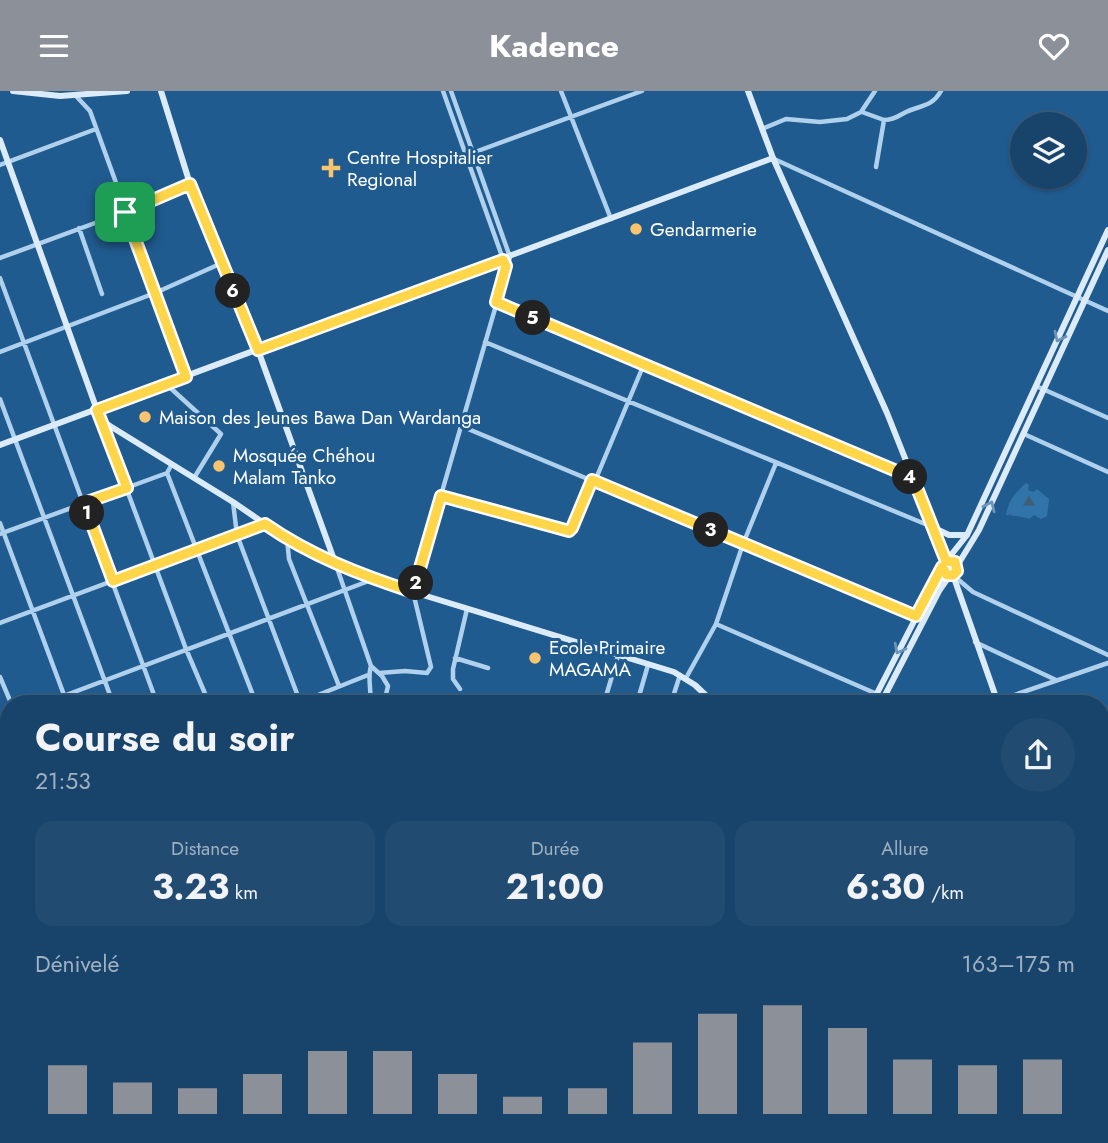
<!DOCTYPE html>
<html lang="fr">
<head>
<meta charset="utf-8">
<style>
	body { margin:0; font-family:Jost,sans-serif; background:#214b71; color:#f1f3f6; height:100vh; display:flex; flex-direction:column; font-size:26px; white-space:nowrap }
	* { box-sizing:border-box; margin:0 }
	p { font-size:23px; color:#9fb0c1 }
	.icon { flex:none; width:38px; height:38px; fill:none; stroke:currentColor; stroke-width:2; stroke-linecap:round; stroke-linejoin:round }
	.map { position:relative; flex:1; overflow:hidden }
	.drawer { position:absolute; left:0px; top:604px; width:1110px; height:450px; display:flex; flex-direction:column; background:#18446b; border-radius:28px 28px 0 0; box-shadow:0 2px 5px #0004,0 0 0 2px #365c7e }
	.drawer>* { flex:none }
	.fabs { position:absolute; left:1010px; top:21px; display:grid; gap:14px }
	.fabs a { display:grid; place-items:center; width:77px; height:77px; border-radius:50%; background:#18446b; box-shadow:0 2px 5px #0004,0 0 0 2px #365c7e; font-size:35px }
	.pin { position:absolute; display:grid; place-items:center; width:60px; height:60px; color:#fff; margin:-30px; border-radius:14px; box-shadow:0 4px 10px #0006 }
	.km { position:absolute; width:35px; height:35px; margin:-18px; border-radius:50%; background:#222; color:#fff; font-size:19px; line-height:35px; text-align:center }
	.round { display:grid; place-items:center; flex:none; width:74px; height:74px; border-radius:37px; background:#214b71 }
	.headline { display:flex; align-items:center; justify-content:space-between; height:119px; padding:0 35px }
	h1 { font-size:38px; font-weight:700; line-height:52px }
	.figures { display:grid; grid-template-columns:repeat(3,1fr); gap:10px; height:119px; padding:7px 35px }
	.figures div { display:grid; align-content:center; border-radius:18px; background:#214b71; text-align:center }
	.figures b { font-size:35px; font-weight:700 }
	.figures small { font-size:19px; font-weight:400 }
	.figures p { font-size:19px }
	.chart { height:196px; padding:14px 35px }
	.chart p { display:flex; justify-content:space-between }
	.chart svg { width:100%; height:126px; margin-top:7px; stroke:#8c9099; stroke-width:6 }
	header { display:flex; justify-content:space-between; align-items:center; height:91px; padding:0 35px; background:#8c9099; color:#fff; font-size:32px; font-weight:700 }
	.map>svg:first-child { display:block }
	.forest { fill:url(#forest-firs) }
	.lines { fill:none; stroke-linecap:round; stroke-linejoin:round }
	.street { stroke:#afd1ed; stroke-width:4.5 }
	.secondary { stroke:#dbebf9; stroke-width:6 }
	.oneway { stroke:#6b95b9 }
	.route-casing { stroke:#fff; stroke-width:14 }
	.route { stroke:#ffd54a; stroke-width:9 }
	.poi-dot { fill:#fac46f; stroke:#205b8f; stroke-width:2.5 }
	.labels { text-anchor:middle; stroke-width:6; stroke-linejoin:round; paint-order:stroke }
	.poi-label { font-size:19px; fill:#fff; stroke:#205b8f; text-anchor:start }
</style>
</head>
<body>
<header><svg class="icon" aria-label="menu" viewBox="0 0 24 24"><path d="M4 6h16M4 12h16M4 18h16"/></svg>Kadence<svg class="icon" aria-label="heart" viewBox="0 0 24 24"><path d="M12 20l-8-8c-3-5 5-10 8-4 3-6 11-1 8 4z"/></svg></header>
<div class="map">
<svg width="1108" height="1052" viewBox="0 0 1108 1052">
	<defs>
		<pattern id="forest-firs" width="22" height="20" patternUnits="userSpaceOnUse" patternTransform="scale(1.75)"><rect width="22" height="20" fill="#3074aa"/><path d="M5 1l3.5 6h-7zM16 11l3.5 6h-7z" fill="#3f5e76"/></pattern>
	</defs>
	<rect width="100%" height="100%" fill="#205b8f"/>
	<!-- forest -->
	<path class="forest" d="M1026,392L1029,394L1028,399L1033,401L1037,398L1049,408L1047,425L1041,428L1034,424L1029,428C1022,424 1014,426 1006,424C1008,410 1016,401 1026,392Z
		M979,1045H1059L1024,1052H987Z"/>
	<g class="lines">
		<!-- street -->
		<path class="street" d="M443,0L503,168
			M561,0L611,128
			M76,5L90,20L186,285
			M862,21L884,29L876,76
			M884,29C894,29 898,25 906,21C921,14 932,16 941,0
			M762,38L786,28L820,31L847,28L861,21L875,0
			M475,61L642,0
			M774,68L1108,220
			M0,74L96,38
			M79,137L102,203
			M0,167L125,121L190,93
			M0,187L157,612
			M496,211L912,386
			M485,251L930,435
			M0,261L155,202L222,172
			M166,293L221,343L194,387
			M1036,295L1108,327
			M0,308L113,612
			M101,329L186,558L209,612
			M461,335L916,525
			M1024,343L1108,381
			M167,382L256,612
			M595,390L644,273
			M441,405L569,441L572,437L592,389
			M233,411L237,444L299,608
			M0,432L67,612
			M0,443L167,382L172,373
			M287,448L289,468L339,595
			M336,474L371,575
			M954,485L973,501L1108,564
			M0,532L265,433
			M716,533L877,603
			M975,551L1056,589
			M455,567L488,577
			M379,582L405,580L427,582L431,576L413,501L510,166L451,0
			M0,586L11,612
			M686,587L716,533L743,453L776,372
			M460,598L453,588V578L467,518
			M487,608L508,612
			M997,610L1108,572
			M45,612L374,488
			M279,612L313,606L368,584
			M370,612C372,600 367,587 371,575L382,585L388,595L384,612
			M604,612L618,565
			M637,612L648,574
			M671,612L680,584
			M0,629L9,626
			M0,728L9,725
			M0,743L9,761
			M1101,813L1108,827
			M1101,942L1108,950
			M685,1045L702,1052
			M541,1052L546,1045
			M575,1052L580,1045"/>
		<!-- secondary -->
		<path class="secondary" d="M13,0L60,5L127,0
			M161,0L190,93L258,259L336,474
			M748,0L773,67L887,322L946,470
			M0,49L97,319L101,328L110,335L233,411L287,448L336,474L413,501L674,581L695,594L714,612
			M0,354L773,67
			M930,435L949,444H967
			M953,484L998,612
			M872,612L943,474L967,444L1108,139
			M881,612L939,500L950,484L957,480V475L979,439L1108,159
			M1101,767L1108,765
			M559,1052L564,1045"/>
	</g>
	<!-- one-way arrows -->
	<defs><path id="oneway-chevron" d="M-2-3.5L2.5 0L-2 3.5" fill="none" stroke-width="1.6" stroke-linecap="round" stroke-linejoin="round" transform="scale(1.75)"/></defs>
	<g class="oneway">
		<use href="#oneway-chevron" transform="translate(1059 246) rotate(115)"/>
		<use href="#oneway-chevron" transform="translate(990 415) rotate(-65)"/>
		<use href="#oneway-chevron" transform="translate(899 558) rotate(117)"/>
	</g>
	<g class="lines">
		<!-- route casing -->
		<g class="route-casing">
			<path id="route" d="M190,93L258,259L503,169L506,175L496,211L913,387L946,470L955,471L957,480L953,484H947L942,476L916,525L592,389L572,437L569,440L441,405L413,501C361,484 311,465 265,433L113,490L84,412L127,397L97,319L186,286L125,121Z"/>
		</g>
		<!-- route -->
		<use href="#route" class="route"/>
	</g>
	<!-- markers -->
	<g class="poi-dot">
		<path d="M327.5 66.5h7v7h7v7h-7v7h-7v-7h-7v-7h7z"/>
		<circle cx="636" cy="138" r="7"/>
		<circle cx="145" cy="326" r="7"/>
		<circle cx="219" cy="375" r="7"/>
		<circle cx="535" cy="567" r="7"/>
	</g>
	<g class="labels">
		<!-- poi labels -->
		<g class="poi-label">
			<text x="347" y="73">Centre Hospitalier<tspan x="347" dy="22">Regional</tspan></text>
			<text x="650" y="145">Gendarmerie</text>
			<text x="159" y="333">Maison des Jeunes Bawa Dan Wardanga</text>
			<text x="233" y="371">Mosquée Chéhou<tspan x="233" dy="22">Malam Tanko</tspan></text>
			<text x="549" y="563">Ecole Primaire<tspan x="549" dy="22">MAGAMA</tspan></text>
		</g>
	</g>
</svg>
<div class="fabs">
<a><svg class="icon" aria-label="layers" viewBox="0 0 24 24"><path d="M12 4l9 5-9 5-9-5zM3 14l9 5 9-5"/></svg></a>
</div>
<div class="pin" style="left:125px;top:121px;background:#1e9e55"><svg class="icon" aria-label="arrive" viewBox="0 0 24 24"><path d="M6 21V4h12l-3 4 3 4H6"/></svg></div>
<b class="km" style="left:87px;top:422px">1</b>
<b class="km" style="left:416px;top:492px">2</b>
<b class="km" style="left:711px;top:439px">3</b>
<b class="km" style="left:910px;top:386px">4</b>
<b class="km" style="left:533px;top:227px">5</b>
<b class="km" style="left:233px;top:200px">6</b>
<section class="drawer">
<div class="headline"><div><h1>Course du soir</h1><p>21:53</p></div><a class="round"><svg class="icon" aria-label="share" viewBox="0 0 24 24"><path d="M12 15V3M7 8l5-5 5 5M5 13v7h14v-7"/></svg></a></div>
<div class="figures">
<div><p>Distance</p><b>3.23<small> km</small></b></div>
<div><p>Durée</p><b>21:00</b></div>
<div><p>Allure</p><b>6:30<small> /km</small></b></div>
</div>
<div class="chart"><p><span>Dénivelé</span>163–175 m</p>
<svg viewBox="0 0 160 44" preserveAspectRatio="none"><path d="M5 44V27M15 44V33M25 44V35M35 44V30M45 44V22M55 44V22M65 44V30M75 44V38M85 44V35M95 44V19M105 44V9M115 44V6M125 44V14M135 44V25M145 44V27M155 44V25"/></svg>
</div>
</section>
</div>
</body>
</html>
